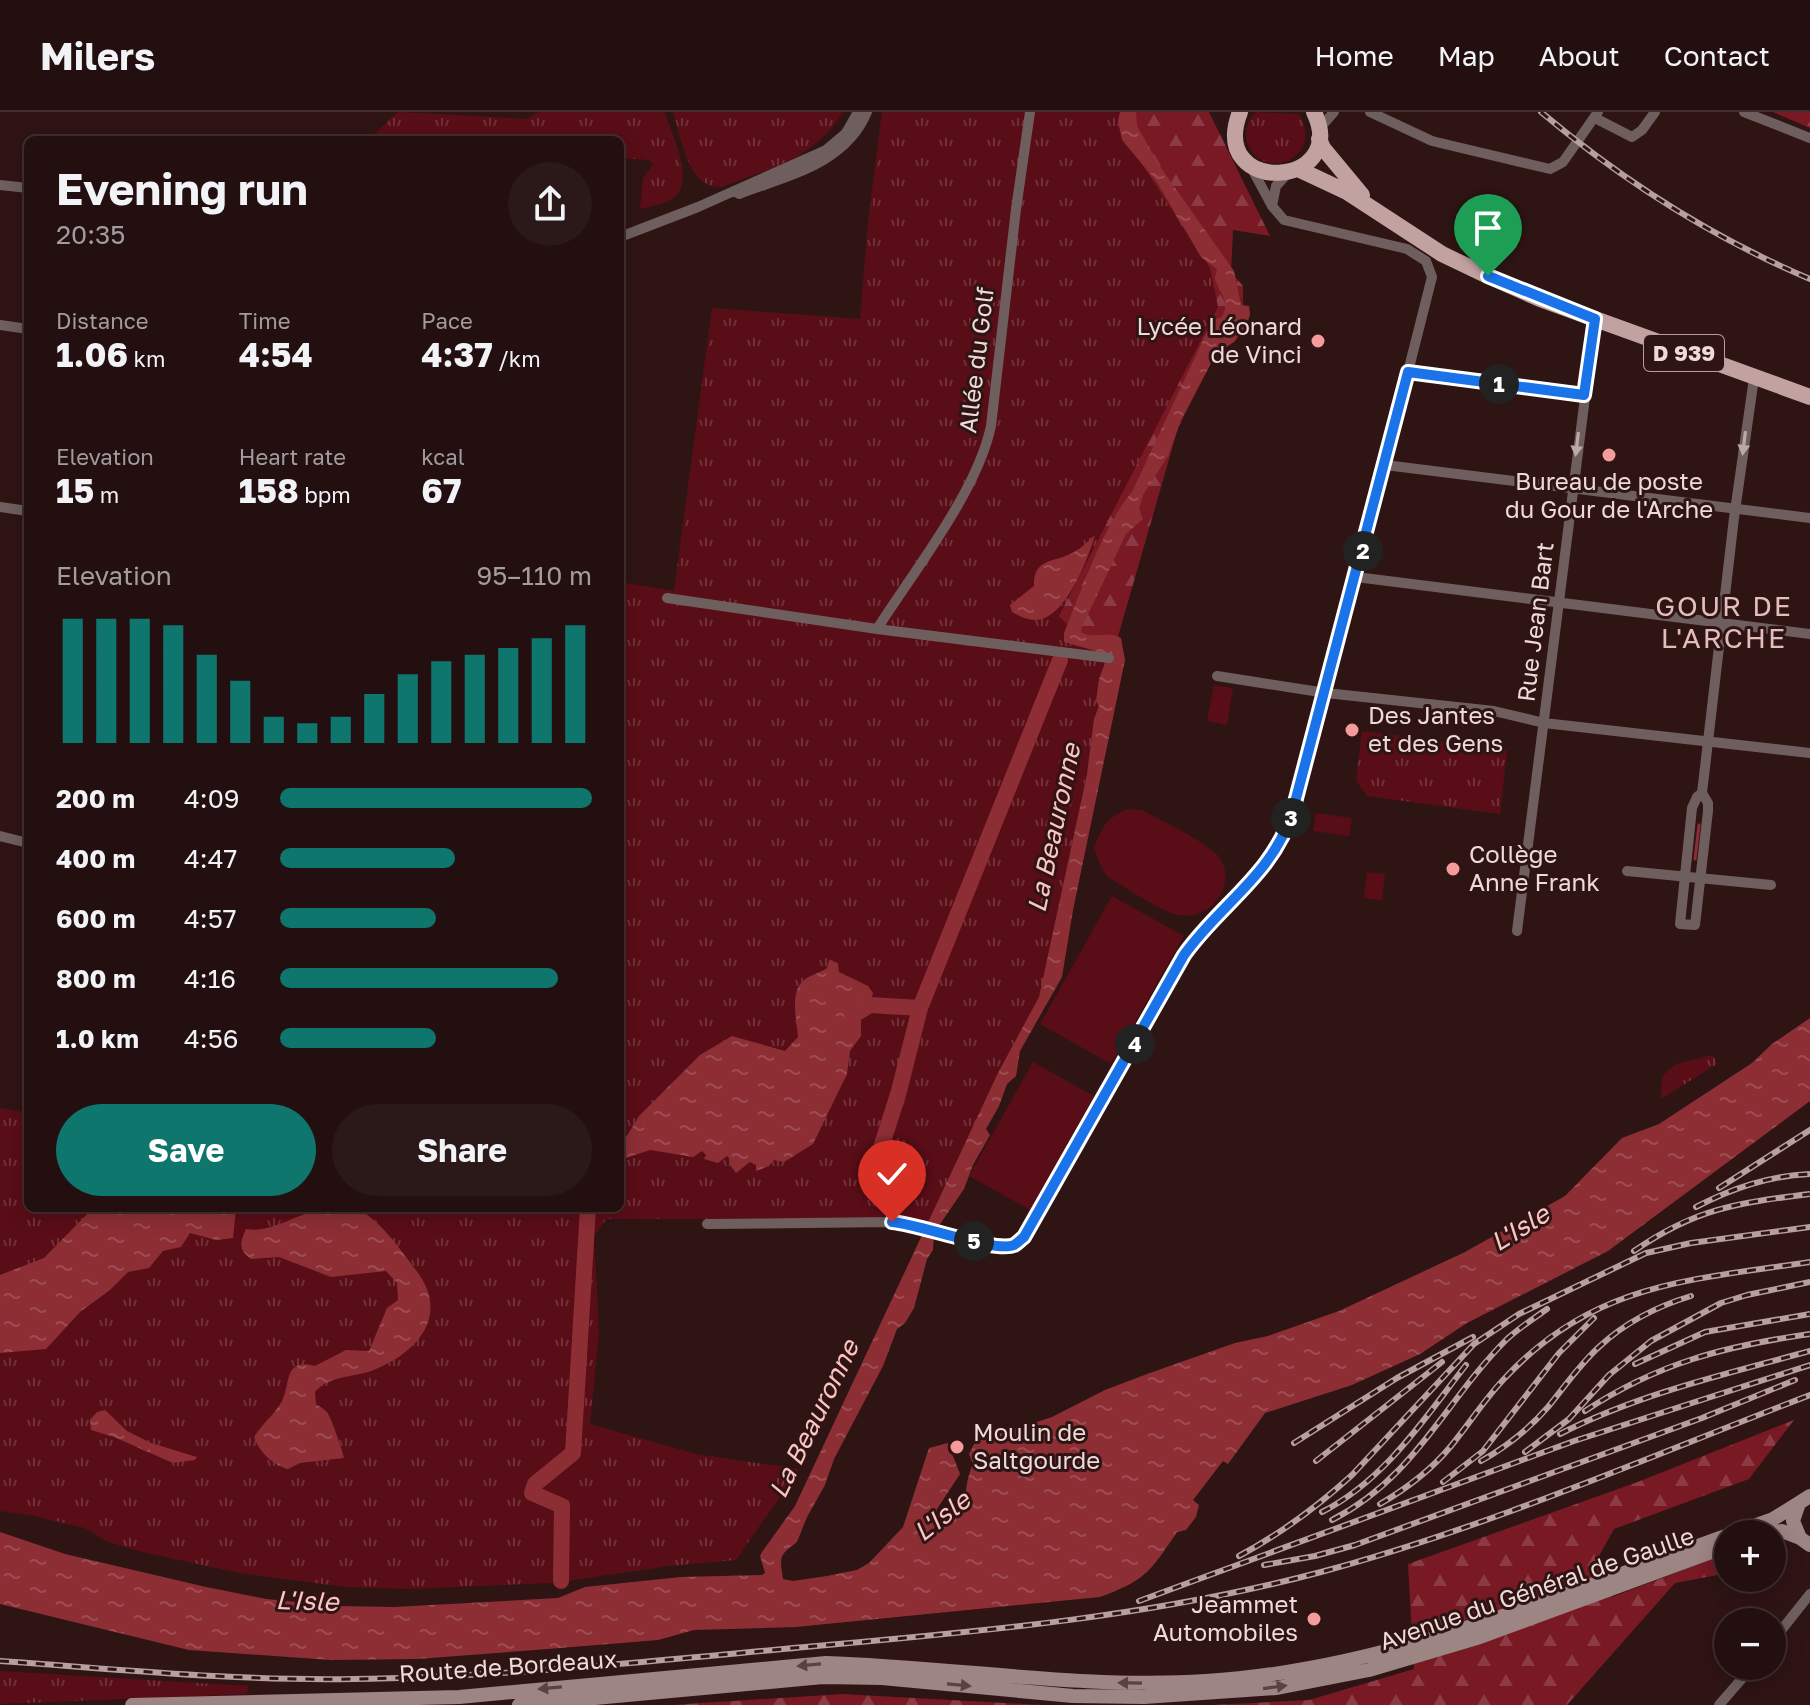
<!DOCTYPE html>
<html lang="en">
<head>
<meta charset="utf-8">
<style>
	body { margin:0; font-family:"Golos Text",sans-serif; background:#2b1818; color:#f1f3f6; height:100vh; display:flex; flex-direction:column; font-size:30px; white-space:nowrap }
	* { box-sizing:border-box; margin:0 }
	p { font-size:26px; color:#a39c9e }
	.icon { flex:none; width:44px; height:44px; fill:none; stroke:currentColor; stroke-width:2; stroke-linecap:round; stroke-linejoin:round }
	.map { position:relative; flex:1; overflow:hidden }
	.sheet { position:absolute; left:24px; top:24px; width:600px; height:1076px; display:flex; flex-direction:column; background:#230f0f; border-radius:12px; box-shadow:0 4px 20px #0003,0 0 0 2px #402f2f }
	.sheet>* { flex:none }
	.controls { position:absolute; left:1714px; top:1408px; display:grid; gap:16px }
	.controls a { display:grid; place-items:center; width:72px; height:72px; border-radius:50%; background:#230f0f; box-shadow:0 4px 20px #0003,0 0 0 2px #402f2f; font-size:40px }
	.pin { position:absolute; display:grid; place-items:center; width:68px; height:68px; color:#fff; margin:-82px -34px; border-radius:50% 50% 50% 0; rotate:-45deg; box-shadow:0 0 8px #0007 }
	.pin .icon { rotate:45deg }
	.km { position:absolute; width:40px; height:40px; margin:-20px; border-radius:50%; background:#222; color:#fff; font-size:22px; line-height:40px; text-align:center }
	.round { display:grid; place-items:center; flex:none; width:84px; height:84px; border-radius:42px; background:#2b1818 }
	.head { display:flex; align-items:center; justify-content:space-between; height:136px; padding:0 32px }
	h1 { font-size:44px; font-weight:700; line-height:60px }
	.figures { display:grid; grid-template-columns:repeat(3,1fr); gap:12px; height:136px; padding:8px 32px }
	.figures div { display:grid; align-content:center }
	.figures b { font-size:34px; font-weight:700 }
	.figures small { font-size:22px; font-weight:400 }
	.figures p { font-size:22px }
	.chart { height:224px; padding:16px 32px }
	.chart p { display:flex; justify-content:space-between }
	.chart svg { width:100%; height:144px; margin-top:8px; stroke:#0f766e; stroke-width:6 }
	.cta { display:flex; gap:16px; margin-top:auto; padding:16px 32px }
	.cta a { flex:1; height:92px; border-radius:48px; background:#0f766e; color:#fff; font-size:32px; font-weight:700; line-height:92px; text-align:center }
	.cta a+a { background:#2b1818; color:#f1f3f6 }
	ul { padding:0 32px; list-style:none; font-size:26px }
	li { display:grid; grid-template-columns:128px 96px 1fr; align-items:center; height:60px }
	li i { height:20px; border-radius:10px; background:#0f766e }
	header { display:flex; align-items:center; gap:48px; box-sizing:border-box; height:112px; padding:0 40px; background:#230f0f; border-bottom:2px solid #402f2f }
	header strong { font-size:38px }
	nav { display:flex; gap:44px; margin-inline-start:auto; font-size:28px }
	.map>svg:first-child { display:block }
	.grass { fill:url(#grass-tufts) }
	.forest { fill:url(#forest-firs) }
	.pitch { fill:#590d17 }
	.water { fill:url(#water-ripples) }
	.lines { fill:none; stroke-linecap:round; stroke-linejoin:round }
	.stream { stroke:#8d2e35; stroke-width:3 }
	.river { stroke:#8d2e35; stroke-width:16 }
	.street { stroke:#6e5f5e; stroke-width:10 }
	.secondary { stroke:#9d8584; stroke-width:14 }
	.primary { stroke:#c2a2a1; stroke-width:16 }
	.rail-casing { stroke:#b59f9f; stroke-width:6 }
	.rail { stroke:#2f1414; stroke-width:3; stroke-dasharray:9; stroke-linecap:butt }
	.oneway { fill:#bba9a8 }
	.oneway2 { fill:#5b4141 }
	.route-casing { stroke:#fff; stroke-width:16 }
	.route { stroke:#1a73e8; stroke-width:10 }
	.poi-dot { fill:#f59b9b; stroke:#2f1414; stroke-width:3 }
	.labels { text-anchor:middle; stroke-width:6; stroke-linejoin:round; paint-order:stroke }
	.shield { fill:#2f1414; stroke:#b59f9e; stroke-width:2 }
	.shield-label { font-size:22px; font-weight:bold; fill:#eedad9 }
	.poi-label { font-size:24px; fill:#eedad9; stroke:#2f1414; text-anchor:start }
	.street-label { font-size:24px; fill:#eedad9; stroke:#2f1414 }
	.water-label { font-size:26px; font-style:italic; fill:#fcc4c3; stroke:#2f1414 }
	.quarter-label { font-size:28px; letter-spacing:2px; fill:#e3bdbc; stroke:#2f1414 }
</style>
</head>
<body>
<header>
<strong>Milers</strong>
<nav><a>Home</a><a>Map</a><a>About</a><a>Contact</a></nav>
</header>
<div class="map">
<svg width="1810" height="1593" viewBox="0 0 1810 1593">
	<defs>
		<pattern id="grass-tufts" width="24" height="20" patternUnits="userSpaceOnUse" patternTransform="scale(2)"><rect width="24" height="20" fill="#590d17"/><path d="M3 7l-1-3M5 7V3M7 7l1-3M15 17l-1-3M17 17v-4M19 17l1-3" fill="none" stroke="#713038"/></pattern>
		<pattern id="forest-firs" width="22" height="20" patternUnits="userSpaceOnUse" patternTransform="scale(2)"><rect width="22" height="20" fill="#781924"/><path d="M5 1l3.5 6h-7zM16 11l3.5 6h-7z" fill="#8c3a43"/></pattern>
		<pattern id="water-ripples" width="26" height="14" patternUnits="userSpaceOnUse" patternTransform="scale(2)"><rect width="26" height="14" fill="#8d2e35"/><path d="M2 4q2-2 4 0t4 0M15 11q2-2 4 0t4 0" fill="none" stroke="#9d4c52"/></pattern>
	</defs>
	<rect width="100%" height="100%" fill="#2f1414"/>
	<!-- grass -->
	<path class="grass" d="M398,0L527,7L538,0H665C671,21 694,66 676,84C668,92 651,94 640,97L643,66L653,53L649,48L620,46V28L373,27L372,24Z
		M673,0H843C815,47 770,56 722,75C687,76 682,27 673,0Z
		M882,0H1124L1123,23L1210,156L1218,195L1060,504L1109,556L1041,880L930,1111L891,1107H607L594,1124L599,1219L590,1312L696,1342L799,1357L736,1448L669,1454L553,1471L406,1477L346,1475L239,1461L138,1439L106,1429L85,1416L30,1403L0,1399V996L28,1001V1096H620V470L674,479L712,196L860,207L868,110Z
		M1256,0L1299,2C1326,49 1258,71 1247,29C1244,18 1248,8 1256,0Z
		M1362,619L1507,638L1500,702L1367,684L1356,668Z
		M1713,943L1717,952L1661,987L1662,964L1676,952Z
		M0,1559L248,1574L247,1582L0,1592Z"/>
	<!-- forest -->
	<path class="forest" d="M1124,0H1209L1270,124L1233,118L1231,160L1243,174V207L1219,234L1178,316L1109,556L1059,504L1218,195L1210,156L1123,23Z
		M1773,0H1810V16Z
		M1794,1308L1749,1367L1614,1417L1600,1442L1612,1485L1728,1441V1461L1675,1471L1567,1593H1213L1309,1588L1414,1557L1408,1452L1635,1371Z
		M842,1582L1043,1593H671Z"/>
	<!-- pitch -->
	<path class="pitch" d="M1214,573L1233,576L1227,613L1207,609Z
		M1129,697L1142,698C1165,711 1192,722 1213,739C1242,762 1216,810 1179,803C1161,800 1125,775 1108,765L1102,757L1094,737C1101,716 1107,704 1129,697Z
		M1316,701L1352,706L1349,724L1313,719Z
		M1367,760L1385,762L1382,788L1364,786Z
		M1112,784L1184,824L1111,952L1040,912Z
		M1033,950L1094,984L1030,1098L969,1064Z"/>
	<!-- water -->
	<path class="water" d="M1120,0H1136L1137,14L1161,56L1234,159L1241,193L1249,194L1250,202L1247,213L1234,230L1216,242L1181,308L1168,344L1143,383L1139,397L1143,407L1126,422L1082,515L1081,520C1094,528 1108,518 1121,526L1125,548L1073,798L1062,865L1020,939L1016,964L1007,972L999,994L986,1017L990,1023L973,1053L964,1077L934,1121L933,1138L927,1147L914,1196L905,1211L897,1217L883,1254L834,1347L825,1373L807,1405L797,1430C780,1443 779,1443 783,1467L793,1469L827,1464L857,1458L869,1451L903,1415L929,1336L948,1331L960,1362L937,1397L934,1420C981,1394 956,1392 973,1352L969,1342L979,1323L1006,1320L1052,1305L1105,1278L1147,1262L1235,1231L1268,1224L1339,1199L1465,1140L1565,1084L1622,1026L1659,1012L1752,951L1772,932L1810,906V989L1608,1139L1467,1211L1420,1242L1352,1273L1265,1301L1228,1352L1223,1349L1193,1388L1199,1393L1196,1405L1186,1418L1177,1420C1150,1460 1146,1468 1100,1485L796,1515L694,1518L658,1528L535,1538L417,1547L331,1548L189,1538L0,1492V1420L65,1442L206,1475L266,1487L336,1494L394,1495L558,1486L585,1475L681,1465L762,1463L765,1461L760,1444L762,1440L795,1394L998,961L1039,885L1087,662L1094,607L1099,594L1096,589L1099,567L1106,548L1099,540L1064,530V521C1080,482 1105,410 1132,380L1204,226L1213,208L1222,205C1231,188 1219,182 1215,166L1217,157L1201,145L1157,70L1122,28L1118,9Z
		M1095,423C1088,447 1068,499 1042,507C1031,510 1021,505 1012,500L1010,493L1034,474C1033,445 1056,451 1074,440C1082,436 1088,429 1095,423Z
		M829,848L838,851L839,860L868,874L873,881L870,893L861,908V924L850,939L847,962L813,1032L784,1050L774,1048L769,1054L756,1059V1053L750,1050L736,1061L730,1053L731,1048L727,1044L718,1051L704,1047L706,1043L702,1039L693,1045L650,1038L620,1048V1035L639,1004L700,943L732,924L785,939L798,925C797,909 789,880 804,868C810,863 820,861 827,856Z
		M93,1096H236L233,1126L216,1128L190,1121L181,1135L163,1139L149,1156L128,1160L110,1178L80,1200L46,1237L0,1241V1163L44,1146Z
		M355,1096C379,1106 399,1136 415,1157C452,1203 417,1242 371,1259C351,1266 330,1263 315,1280L316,1292C320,1295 324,1297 327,1300C331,1305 343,1340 344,1346L300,1351L288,1357C273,1353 259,1340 254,1325C262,1312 275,1302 282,1289C291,1271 283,1246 315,1254L346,1238L369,1239L387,1196L398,1188L397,1171L386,1159L331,1165L279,1145L251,1147C238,1137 240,1131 246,1117C270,1122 297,1101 324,1097C334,1096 345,1097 355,1096Z
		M105,1298L127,1319L151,1331L197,1345L195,1348L173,1351L114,1325L91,1318L90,1308L97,1300Z"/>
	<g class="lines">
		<!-- stream -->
		<path class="stream" d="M1695,747L1699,713"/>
		<!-- river -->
		<path class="river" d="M852,904L870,893L920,896L1060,548
			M873,1061L899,979L920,896
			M561,1469L562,1394L532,1381L535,1372L573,1341L588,1096"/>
		<!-- street -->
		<path class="street" d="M1370,0L1432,29L1550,57L1563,50L1598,0
			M1744,0L1810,26
			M1595,6L1632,25L1642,18L1655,0
			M1319,17L1334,0
			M0,73L28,76
			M739,82C786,64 846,52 867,0
			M1272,94L1276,74L1287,62
			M620,125L698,95L826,38L846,21L858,0
			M0,213L28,217
			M1408,260L1584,283
			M1385,353L1810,406
			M0,395L28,399
			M1356,465L1810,522
			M667,486L877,517L1109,546
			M877,517C914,459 977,380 991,314L1016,97L1030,0
			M1217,564L1326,581L1494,599L1544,611L1810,641
			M1702,681L1708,691V699L1695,813L1680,812L1692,696L1697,685L1702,681L1734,406L1754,266
			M0,724L28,731
			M1627,759L1771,773
			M1517,819L1595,207
			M707,1112L892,1110L925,1115L998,1135L1014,1133L1024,1125L1184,843L1200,821L1263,758L1288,716L1356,465L1432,165L1426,149L1407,137L1284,108L1272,94L1251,55
			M1772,1530L1810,1482
			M1719,1593L1753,1554"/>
		<!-- secondary -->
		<path class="secondary" d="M1810,1384L1799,1391L1793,1409L1800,1426L1810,1433
			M1731,1422L1773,1407L1799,1391
			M1759,1422L1782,1419L1800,1426
			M132,1593L459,1585L826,1551C953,1555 1079,1577 1206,1569C1387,1558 1559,1483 1728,1423
			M519,1593L823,1565L882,1566L1073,1584L1144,1585L1277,1576L1369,1558L1480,1525L1728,1434"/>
		<!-- primary -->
		<path class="primary" d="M1240,0C1207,85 1351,77 1314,0
			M1319,27L1323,36L1362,83
			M1298,57L1347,80L1442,142L1488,164L1540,187L1810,285"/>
		<!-- rail casing -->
		<g class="rail-casing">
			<path id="rail" d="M1541,0C1623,69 1711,125 1810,167
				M1719,1076L1810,1018
				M1696,1095C1733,1076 1768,1064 1810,1062
				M1634,1139C1696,1096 1737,1091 1810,1082
				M1635,1252L1705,1220L1810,1202
				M1585,1299C1658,1251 1725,1234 1810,1222
				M1560,1322C1638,1282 1726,1262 1810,1239
				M1294,1331L1397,1266L1473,1225
				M1525,1340L1569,1307L1609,1263L1651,1229L1721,1191L1747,1183L1810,1170
				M1316,1349L1442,1250
				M1481,1349C1506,1335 1529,1317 1548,1295C1565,1274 1580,1252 1600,1234C1626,1210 1658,1194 1691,1184
				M1443,1370L1483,1339L1559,1241L1594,1206
				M1380,1392C1406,1377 1432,1357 1451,1334C1469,1312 1484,1288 1504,1267C1593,1171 1689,1168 1810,1150
				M1322,1400C1385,1368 1424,1307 1466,1253
				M1332,1408C1416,1365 1444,1290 1507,1227C1519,1216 1533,1207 1547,1197
				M1239,1444C1280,1422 1317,1395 1352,1363L1474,1232L1519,1202L1646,1141L1691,1131L1810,1115
				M1264,1453L1315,1444L1355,1433L1702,1306L1795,1268
				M1139,1489L1574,1329L1810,1253
				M0,1549C117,1557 235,1569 353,1567C507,1565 662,1548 816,1534C986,1519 1156,1504 1321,1460C1489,1415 1648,1345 1810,1283"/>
		</g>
		<!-- rail -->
		<use href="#rail" class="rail"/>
	</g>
	<!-- one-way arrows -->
	<defs><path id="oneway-solid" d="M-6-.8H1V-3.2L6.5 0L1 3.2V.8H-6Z" transform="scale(2)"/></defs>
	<g class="oneway">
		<use href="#oneway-solid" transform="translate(1744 331) rotate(97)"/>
		<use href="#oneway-solid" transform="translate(1577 332) rotate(97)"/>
	</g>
	<g class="oneway2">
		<use href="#oneway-solid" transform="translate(809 1553) rotate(175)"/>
		<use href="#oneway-solid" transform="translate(1130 1571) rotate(-179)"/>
		<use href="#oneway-solid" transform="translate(959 1573) rotate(5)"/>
		<use href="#oneway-solid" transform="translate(1275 1575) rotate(-8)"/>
		<use href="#oneway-solid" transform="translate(550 1576) rotate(175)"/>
	</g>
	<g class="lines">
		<!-- route casing -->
		<g class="route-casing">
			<path id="route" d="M892,1110C919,1112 996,1141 1014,1133C1018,1131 1021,1127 1024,1125L1184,843C1220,792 1274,762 1293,698L1408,260L1584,283L1595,207L1488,164"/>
		</g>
		<!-- route -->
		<use href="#route" class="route"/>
	</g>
	<!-- markers -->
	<g class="poi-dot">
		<circle cx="1318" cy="229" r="8"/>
		<circle cx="1609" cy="343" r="8"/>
		<circle cx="1352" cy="618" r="8"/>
		<circle cx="1453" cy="757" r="8"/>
		<circle cx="957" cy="1335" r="8"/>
		<circle cx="1314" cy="1507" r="8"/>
	</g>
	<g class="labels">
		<!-- shield labels -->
		<rect class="shield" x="1644" y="223" width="80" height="36" rx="6"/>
		<g class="shield-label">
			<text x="1684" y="249">D 939</text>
		</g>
		<!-- poi labels -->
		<g class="poi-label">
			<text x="1302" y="223" text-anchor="end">Lycée Léonard<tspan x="1302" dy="28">de Vinci</tspan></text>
			<text x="1609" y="378" text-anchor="middle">Bureau de poste<tspan x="1609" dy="28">du Gour de l'Arche</tspan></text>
			<text x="1368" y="612">Des Jantes<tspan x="1368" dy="28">et des Gens</tspan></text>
			<text x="1469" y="751">Collège<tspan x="1469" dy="28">Anne Frank</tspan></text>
			<text x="973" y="1329">Moulin de<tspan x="973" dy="28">Saltgourde</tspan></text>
			<text x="1298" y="1501" text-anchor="end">Jeammet<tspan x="1298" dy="28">Automobiles</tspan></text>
		</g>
		<!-- street labels -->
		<g class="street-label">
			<text transform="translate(977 248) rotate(-83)" y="8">Allée du Golf</text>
			<text transform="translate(1536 510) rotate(-83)" y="8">Rue Jean Bart</text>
			<text transform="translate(1537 1477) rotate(-19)" y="8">Avenue du Général de Gaulle</text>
			<text transform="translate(508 1555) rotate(-4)" y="8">Route de Bordeaux</text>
		</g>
		<!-- water labels -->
		<g class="water-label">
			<text transform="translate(1054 716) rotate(-78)" y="9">La Beauronne</text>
			<text transform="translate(1520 1116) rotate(-32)" y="9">L'Isle</text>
			<text transform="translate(814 1307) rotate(-64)" y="9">La Beauronne</text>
			<text transform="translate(942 1404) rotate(-38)" y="9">L'Isle</text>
			<text transform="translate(307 1489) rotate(2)" y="9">L'Isle</text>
		</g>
		<!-- quarter labels -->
		<g class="quarter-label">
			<text x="1724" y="504">GOUR DE<tspan x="1724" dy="32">L'ARCHE</tspan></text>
		</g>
	</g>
</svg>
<div class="controls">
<a>+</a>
<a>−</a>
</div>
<div class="pin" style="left:1488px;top:164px;background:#1e9e55"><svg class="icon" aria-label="arrive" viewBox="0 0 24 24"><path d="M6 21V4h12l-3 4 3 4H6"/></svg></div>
<div class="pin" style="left:892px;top:1110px;background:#d93025"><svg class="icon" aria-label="check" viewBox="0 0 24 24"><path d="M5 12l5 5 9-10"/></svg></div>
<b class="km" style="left:1499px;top:272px">1</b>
<b class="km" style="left:1363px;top:439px">2</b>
<b class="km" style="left:1291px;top:706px">3</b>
<b class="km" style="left:1135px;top:932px">4</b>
<b class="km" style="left:974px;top:1129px">5</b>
<section class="sheet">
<div class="head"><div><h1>Evening run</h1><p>20:35</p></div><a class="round"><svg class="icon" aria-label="share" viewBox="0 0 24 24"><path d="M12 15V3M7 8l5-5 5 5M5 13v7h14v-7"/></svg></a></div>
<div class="figures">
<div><p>Distance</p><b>1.06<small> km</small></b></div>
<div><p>Time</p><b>4:54</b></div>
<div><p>Pace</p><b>4:37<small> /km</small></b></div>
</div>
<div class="figures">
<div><p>Elevation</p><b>15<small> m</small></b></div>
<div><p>Heart rate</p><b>158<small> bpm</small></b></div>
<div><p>kcal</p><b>67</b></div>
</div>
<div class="chart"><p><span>Elevation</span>95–110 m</p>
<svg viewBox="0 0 160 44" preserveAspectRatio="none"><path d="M5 44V6M15 44V6M25 44V6M35 44V8M45 44V17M55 44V25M65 44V36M75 44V38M85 44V36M95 44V29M105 44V23M115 44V19M125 44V17M135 44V15M145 44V12M155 44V8"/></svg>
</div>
<ul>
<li><b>200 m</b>4:09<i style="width:100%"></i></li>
<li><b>400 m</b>4:47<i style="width:56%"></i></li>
<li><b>600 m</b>4:57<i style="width:50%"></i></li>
<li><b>800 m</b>4:16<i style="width:89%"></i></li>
<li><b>1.0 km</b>4:56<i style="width:50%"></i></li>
</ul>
<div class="cta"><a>Save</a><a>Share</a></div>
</section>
</div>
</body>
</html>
